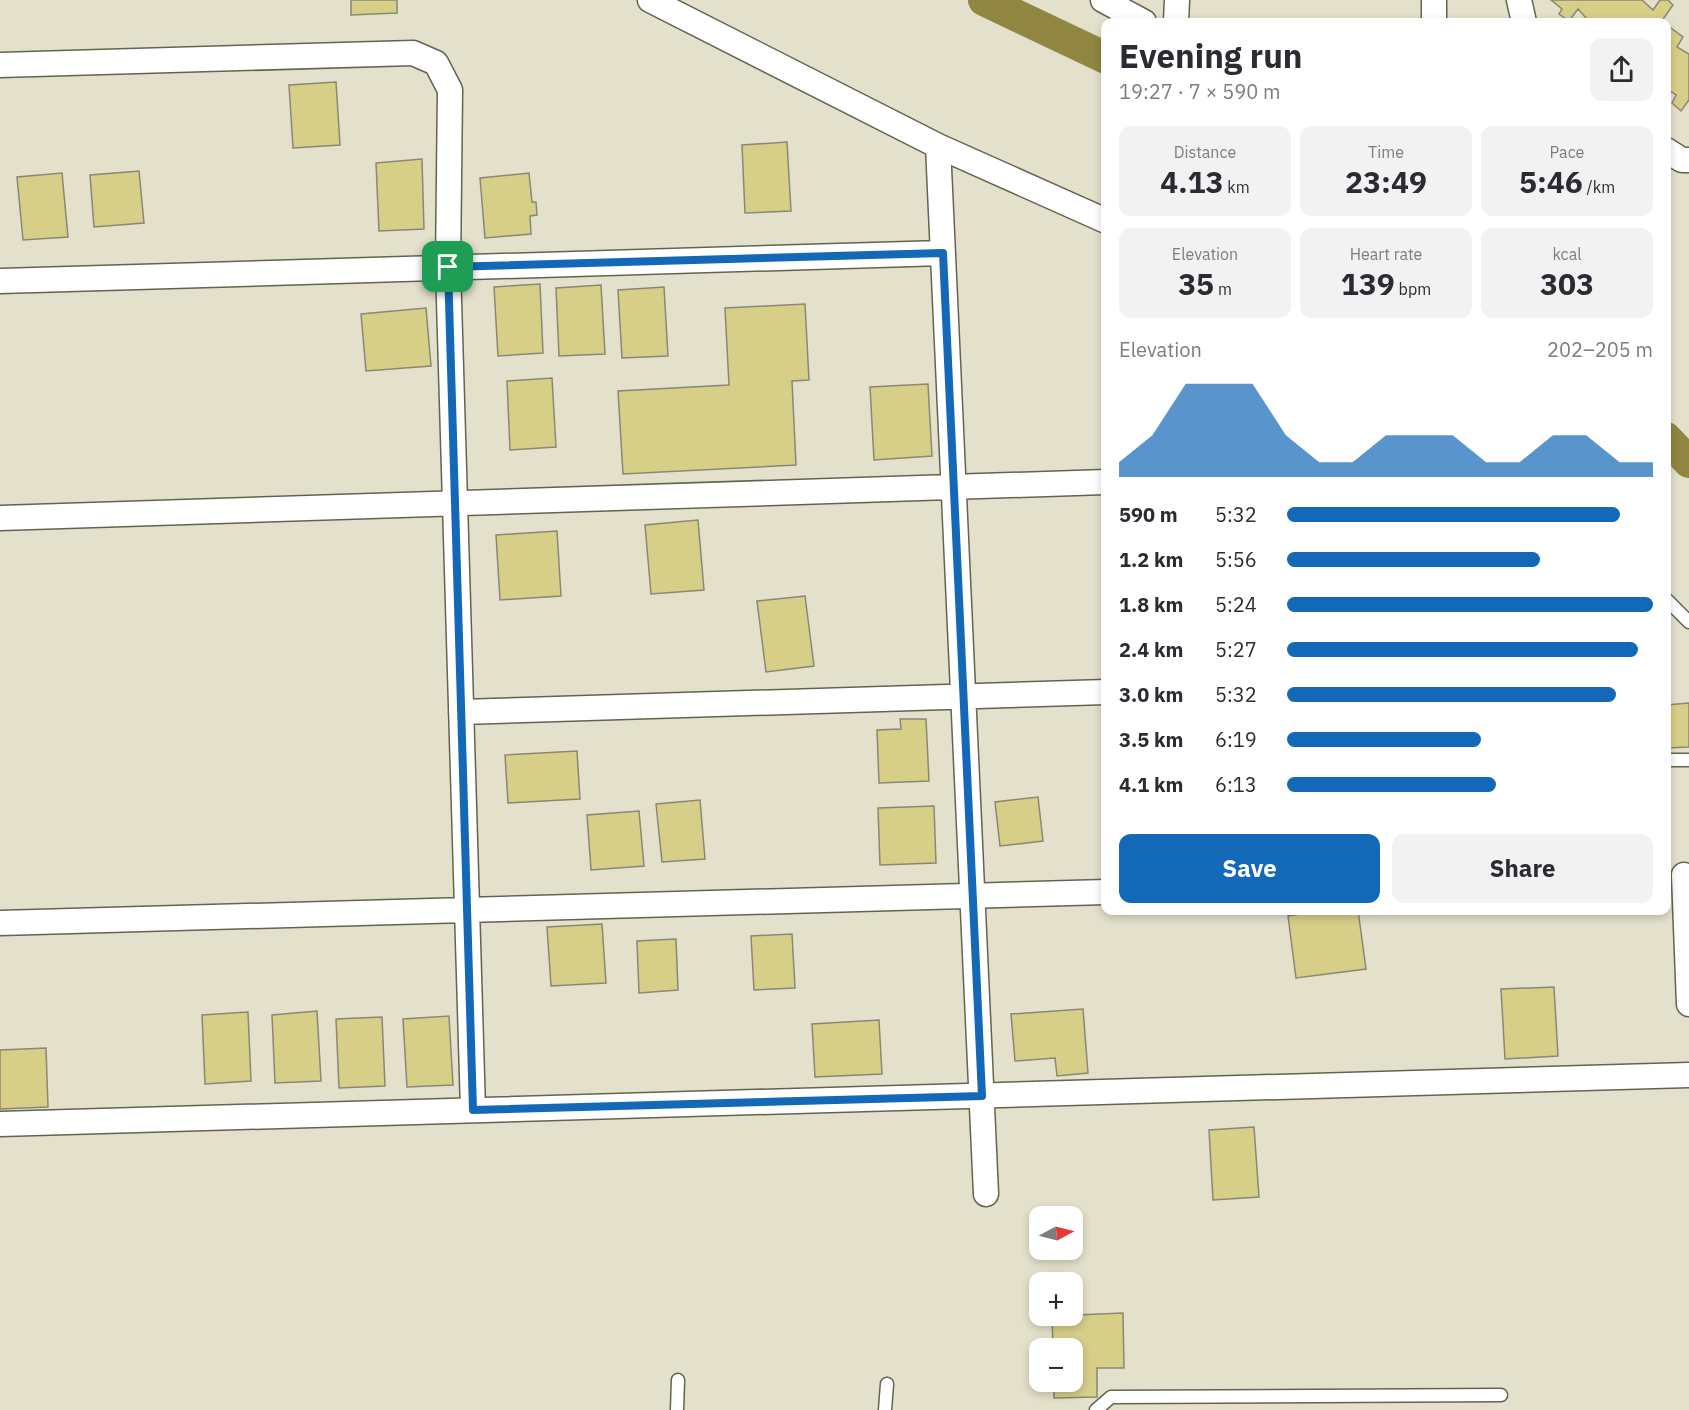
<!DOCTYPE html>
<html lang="en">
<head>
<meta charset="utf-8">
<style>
	body { margin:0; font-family:"IBM Plex Sans",sans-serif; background:#f2f2f3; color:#2b2b33; height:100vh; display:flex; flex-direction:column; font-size:22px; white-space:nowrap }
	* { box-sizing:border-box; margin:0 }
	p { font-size:20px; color:#7c7c81 }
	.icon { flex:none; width:33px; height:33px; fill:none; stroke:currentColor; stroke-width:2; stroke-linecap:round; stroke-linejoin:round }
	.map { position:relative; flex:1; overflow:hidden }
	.sheet { position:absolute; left:1101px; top:18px; width:570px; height:897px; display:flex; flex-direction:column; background:#fff; border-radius:12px; box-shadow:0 3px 9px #0003 }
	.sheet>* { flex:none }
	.needle { width:39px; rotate:83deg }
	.fabs { position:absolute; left:1029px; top:1206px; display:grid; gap:12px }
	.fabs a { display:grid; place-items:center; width:54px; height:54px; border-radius:12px; background:#fff; box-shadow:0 3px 9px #0003; font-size:30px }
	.pin { position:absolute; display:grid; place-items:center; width:51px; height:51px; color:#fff; margin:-26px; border-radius:12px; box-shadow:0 3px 9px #0006 }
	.round { display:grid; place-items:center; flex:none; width:63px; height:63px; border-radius:12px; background:#f2f2f3 }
	.headline { display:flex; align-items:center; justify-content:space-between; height:102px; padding:0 18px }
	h1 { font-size:33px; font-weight:800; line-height:45px }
	.metrics { display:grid; grid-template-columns:repeat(3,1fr); gap:9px; height:102px; padding:6px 18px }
	.metrics div { display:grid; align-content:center; border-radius:12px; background:#f2f2f3; text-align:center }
	.metrics b { font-size:30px; font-weight:800 }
	.metrics small { font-size:16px; font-weight:400 }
	.metrics p { font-size:16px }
	.chart { height:168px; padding:12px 18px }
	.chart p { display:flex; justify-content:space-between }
	.chart svg { width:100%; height:108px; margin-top:6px; fill:#1369b7; opacity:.7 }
	.primary-button { display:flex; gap:12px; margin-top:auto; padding:12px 18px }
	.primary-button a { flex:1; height:69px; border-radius:12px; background:#1369b7; color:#fff; font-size:24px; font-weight:800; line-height:69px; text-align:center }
	.primary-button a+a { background:#f2f2f3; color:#2b2b33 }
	ul { padding:0 18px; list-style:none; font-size:20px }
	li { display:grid; grid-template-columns:96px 72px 1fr; align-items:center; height:45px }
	li i { height:15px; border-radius:8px; background:#1369b7 }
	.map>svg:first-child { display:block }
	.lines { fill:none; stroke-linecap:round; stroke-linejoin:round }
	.canal { stroke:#908642; stroke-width:32 }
	.building { fill:#d7ce88; stroke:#8a8774; stroke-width:1.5 }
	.lane-casing { stroke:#656350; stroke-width:15 }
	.street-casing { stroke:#656350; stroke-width:27 }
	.lane { stroke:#fff; stroke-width:12 }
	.street { stroke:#fff; stroke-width:24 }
	.route-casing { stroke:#fff; stroke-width:12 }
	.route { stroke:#1369b7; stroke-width:8 }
</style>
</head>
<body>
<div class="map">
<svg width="1689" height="1410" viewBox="0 0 1689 1410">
	<rect width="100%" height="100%" fill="#e3e1cb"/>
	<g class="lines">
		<!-- canal -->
		<path class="canal" d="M984,0L1106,58
			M1666,438L1689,462"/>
	</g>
	<!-- building -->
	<path class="building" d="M351,0H397V13L351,15Z
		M1551,0H1642L1653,10L1660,0H1668L1673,5L1661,22H1582L1586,18L1578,9L1569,21L1559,14L1562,9Z
		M1671,28L1683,37L1677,47L1689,54V100L1681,111L1672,103L1676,95L1666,88V34Z
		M336,82L340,145L293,148L289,85Z
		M787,142L791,211L745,213L742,145Z
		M422,159L424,229L379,231L376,163Z
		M139,171L144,223L94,227L90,175Z
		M62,173L68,237L23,240L17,177Z
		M529,173L532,202H536L537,215L530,216L531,234L485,238L480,178Z
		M540,284L543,353L498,356L494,287Z
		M601,285L605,354L559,356L556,288Z
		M664,287L668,356L622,358L618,290Z
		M805,304L809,380L792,381L796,465L623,474L618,391L729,385L725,308Z
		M426,308L431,366L366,371L361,314Z
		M552,378L556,447L510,450L507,381Z
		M928,384L932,456L874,460L870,387Z
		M698,520L704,590L651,594L645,525Z
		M557,531L561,596L500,600L496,535Z
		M805,596L814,666L766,672L757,601Z
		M1689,703V747L1666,748V705Z
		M900,719H926L929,781L879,783L877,730L901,729Z
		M577,751L580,799L508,803L505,755Z
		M1038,797L1043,841L1000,846L995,802Z
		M700,800L705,859L662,862L656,804Z
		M934,806L936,863L880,865L878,808Z
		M639,811L644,866L591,870L587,815Z
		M1327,910H1358L1366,969L1296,978L1288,916Z
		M602,924L606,983L551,986L547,927Z
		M792,934L795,988L754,990L751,936Z
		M676,939L678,990L639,993L637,941Z
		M1554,987L1558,1056L1505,1059L1501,989Z
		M1083,1009L1088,1073L1057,1076L1055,1058L1015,1061L1011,1014Z
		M317,1011L321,1081L275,1083L272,1015Z
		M248,1012L251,1081L205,1084L202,1015Z
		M449,1016L453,1085L407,1087L403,1019Z
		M382,1017L385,1086L339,1088L336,1019Z
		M879,1020L882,1074L815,1077L812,1024Z
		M46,1048L48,1107L0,1109V1050Z
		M1254,1127L1259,1197L1213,1200L1209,1130Z
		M1123,1313L1124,1368H1097V1397L1054,1398V1382H1072V1348H1053L1052,1316Z"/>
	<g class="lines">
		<!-- lane casing -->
		<g class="lane-casing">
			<path id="lane" d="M1666,599L1689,622
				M1666,760H1689
				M677,1410L678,1380
				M885,1410L887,1384
				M1096,1410L1111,1397L1501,1395"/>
		</g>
		<!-- street casing -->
		<g class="street-casing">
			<path id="street" d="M650,0L938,146L1106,221
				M1103,0L1144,22
				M1519,0L1524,22
				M1176,22L1177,0
				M1434,22V0
				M0,65L413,53L436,63L450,90L448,267L473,1110
				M938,146L986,1194
				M1666,150L1682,160H1689
				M0,281L943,253
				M0,518L1106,482
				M461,712L1106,692
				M1684,875L1689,1004
				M0,923L1106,892
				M0,1124L1689,1075"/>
		</g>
		<!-- lane -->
		<use href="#lane" class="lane"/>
		<!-- street -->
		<use href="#street" class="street"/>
	</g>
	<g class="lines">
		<!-- route casing -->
		<g class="route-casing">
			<path id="route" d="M943,253L982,1096L473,1110L448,267Z"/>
		</g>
		<!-- route -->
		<use href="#route" class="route"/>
	</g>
</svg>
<div class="fabs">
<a><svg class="needle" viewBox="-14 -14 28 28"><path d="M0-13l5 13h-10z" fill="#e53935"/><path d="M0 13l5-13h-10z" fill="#7c7c81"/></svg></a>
<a>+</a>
<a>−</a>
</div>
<div class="pin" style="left:448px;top:267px;background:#1e9e55"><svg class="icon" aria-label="arrive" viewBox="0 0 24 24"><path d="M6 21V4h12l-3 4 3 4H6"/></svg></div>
<section class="sheet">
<div class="headline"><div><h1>Evening run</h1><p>19:27 · 7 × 590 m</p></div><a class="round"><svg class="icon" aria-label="share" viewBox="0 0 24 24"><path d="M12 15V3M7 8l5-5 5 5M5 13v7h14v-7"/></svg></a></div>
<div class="metrics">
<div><p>Distance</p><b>4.13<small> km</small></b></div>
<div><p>Time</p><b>23:49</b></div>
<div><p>Pace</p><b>5:46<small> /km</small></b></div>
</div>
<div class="metrics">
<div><p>Elevation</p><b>35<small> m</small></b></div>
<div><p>Heart rate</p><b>139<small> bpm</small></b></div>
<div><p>kcal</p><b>303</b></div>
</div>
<div class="chart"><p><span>Elevation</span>202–205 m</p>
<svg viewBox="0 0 160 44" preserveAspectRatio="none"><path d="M0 44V38L10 27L20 6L30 6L40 6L50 27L60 38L70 38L80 27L90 27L100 27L110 38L120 38L130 27L140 27L150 38L160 38V44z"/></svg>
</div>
<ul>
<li><b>590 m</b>5:32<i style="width:91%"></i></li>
<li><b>1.2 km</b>5:56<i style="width:69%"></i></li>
<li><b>1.8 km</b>5:24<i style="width:100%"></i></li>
<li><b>2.4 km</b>5:27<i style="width:96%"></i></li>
<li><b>3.0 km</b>5:32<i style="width:90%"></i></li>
<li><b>3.5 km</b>6:19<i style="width:53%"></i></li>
<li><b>4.1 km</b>6:13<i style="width:57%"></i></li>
</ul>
<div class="primary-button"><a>Save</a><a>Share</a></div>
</section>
</div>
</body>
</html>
